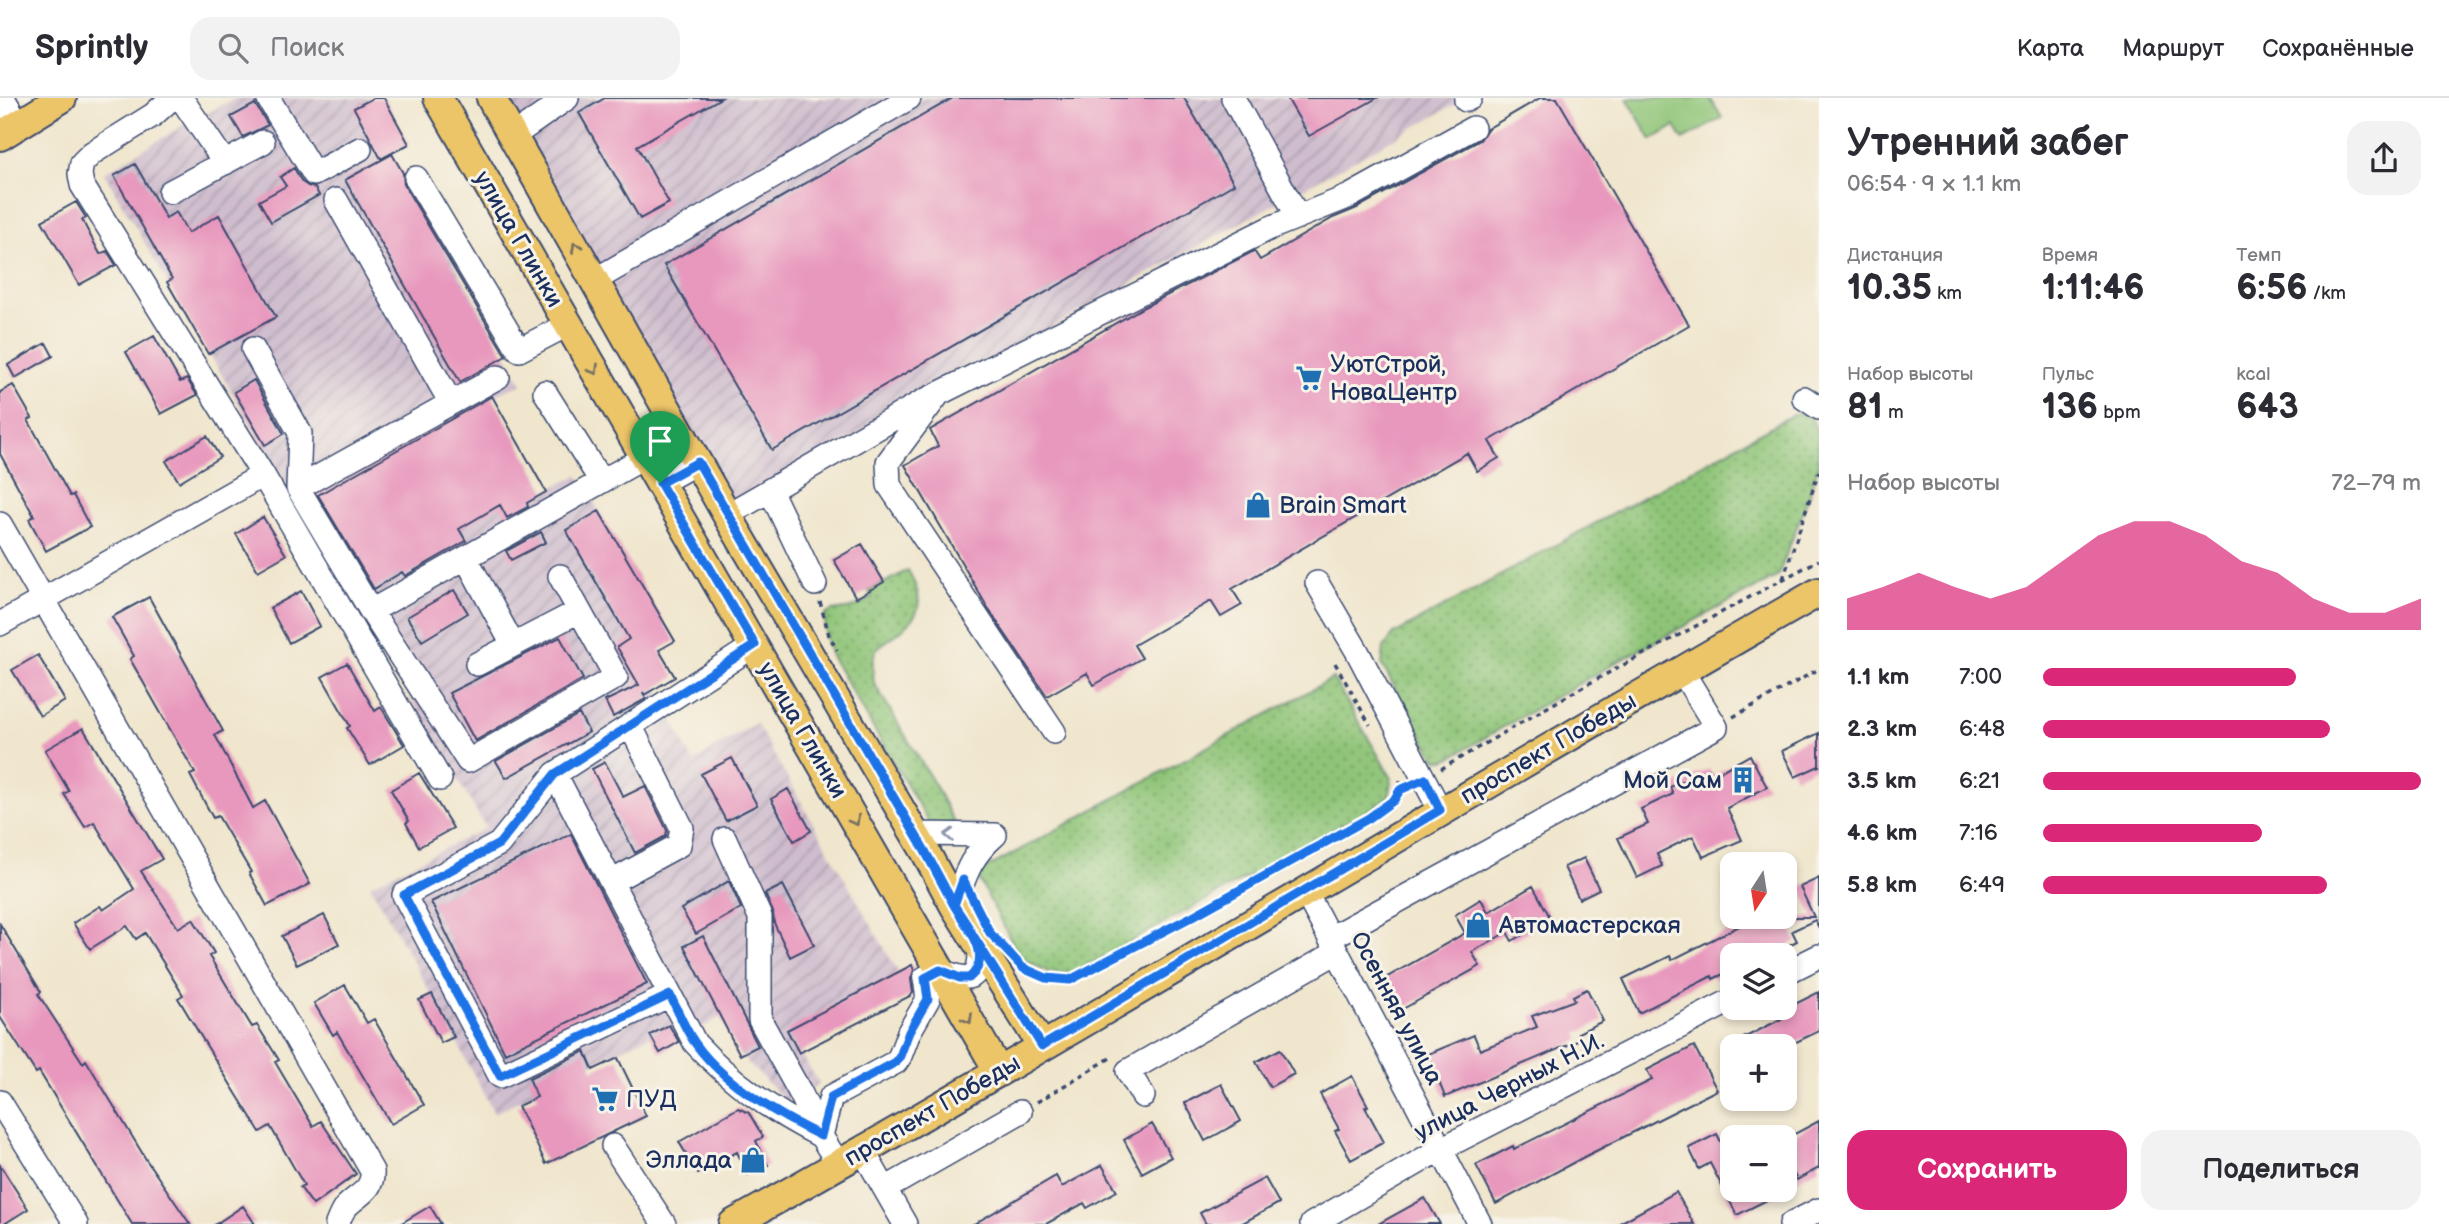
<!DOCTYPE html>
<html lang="ru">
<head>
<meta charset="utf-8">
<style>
	body { margin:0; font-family:"Balsamiq Sans",sans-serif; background:#f2f2f3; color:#2b2b33; height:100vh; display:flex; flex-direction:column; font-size:26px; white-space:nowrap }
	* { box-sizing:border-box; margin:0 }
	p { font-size:23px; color:#7c7c81 }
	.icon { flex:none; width:38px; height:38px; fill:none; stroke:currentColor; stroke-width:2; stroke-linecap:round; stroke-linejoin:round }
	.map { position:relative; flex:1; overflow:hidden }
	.sheet { display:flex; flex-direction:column; background:#fff; width:630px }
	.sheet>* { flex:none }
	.needle { width:46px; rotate:192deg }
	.buttons { position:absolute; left:1720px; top:754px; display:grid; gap:14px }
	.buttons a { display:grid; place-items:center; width:77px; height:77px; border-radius:14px; background:#fff; box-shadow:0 4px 10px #0003; font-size:35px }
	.pin { position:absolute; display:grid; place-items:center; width:60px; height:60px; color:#fff; margin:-72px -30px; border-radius:50% 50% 50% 0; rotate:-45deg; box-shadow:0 0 7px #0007 }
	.pin .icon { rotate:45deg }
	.round { display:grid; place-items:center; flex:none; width:74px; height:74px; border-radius:21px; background:#f2f2f3 }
	.headline { display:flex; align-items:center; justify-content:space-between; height:119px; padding:0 28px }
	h1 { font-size:38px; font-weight:700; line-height:52px }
	.stats { display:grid; grid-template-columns:repeat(3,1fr); gap:10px; height:119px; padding:7px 28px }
	.stats div { display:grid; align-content:center }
	.stats b { font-size:35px; font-weight:700 }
	.stats small { font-size:19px; font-weight:400 }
	.stats p { font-size:19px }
	.chart { height:196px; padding:14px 28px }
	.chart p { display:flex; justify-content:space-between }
	.chart svg { width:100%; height:126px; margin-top:7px; fill:#db2777; opacity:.7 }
	.action { display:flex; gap:14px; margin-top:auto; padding:14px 28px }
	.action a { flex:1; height:80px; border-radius:21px; background:#db2777; color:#fff; font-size:28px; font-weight:700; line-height:80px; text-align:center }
	.action a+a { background:#f2f2f3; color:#2b2b33 }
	ul { padding:0 28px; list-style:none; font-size:23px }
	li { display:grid; grid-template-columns:112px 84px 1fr; align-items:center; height:52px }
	li i { height:18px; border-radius:9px; background:#db2777 }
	header { display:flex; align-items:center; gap:42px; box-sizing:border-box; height:98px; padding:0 35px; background:#fff; border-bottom:2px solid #e1e1e2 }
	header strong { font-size:33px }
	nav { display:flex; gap:38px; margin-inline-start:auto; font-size:24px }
	.search { width:490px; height:63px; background:#f2f2f3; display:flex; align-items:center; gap:18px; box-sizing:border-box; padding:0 24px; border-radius:21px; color:#7c7c81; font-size:26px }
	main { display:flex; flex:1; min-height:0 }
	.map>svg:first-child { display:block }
	.industrial { fill:url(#industrial-furrows) }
	.grass { fill:url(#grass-dots); stroke:#547a6a; stroke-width:2 }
	.park { fill:#8ec477; stroke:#547a6a; stroke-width:2 }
	.building { fill:#e898bd }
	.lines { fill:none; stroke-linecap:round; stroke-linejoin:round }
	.minor-casing { stroke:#3b4a6f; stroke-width:26 }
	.major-casing { stroke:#3b4a6f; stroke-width:32 }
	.path { stroke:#3b4a6f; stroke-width:3.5; stroke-dasharray:5 5; stroke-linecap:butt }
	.minor { stroke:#fff; stroke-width:23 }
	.major { stroke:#ecc569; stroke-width:28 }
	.oneway { stroke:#797263 }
	.oneway2 { stroke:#8d97ae }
	.route-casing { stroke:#fff; stroke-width:14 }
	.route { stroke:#1a73e8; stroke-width:9 }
	.labels { text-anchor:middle; stroke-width:6; stroke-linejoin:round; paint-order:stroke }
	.street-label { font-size:24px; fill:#1b2f5e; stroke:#f7f3e8 }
	.poi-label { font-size:24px; fill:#1b2f5e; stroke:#f7f3e8; text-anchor:start }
</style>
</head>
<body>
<header>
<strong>Sprintly</strong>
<div class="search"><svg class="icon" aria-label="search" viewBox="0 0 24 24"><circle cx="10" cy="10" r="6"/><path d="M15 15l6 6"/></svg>Поиск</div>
<nav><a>Карта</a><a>Маршрут</a><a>Сохранённые</a></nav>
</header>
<main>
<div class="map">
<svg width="1819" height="1126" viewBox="0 0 1819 1126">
	<defs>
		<pattern id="industrial-furrows" width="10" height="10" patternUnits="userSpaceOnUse" patternTransform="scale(1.75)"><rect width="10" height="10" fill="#cfbdce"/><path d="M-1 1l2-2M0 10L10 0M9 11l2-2" fill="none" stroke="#a79aaa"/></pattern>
		<pattern id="grass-dots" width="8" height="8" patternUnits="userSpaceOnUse" patternTransform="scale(1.75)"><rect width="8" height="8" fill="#8ec477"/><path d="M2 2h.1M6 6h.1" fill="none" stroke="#73a065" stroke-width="1.8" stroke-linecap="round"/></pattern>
	</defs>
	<rect width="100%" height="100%" fill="#f7f3e8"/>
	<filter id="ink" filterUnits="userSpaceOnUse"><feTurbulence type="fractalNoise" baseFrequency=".0143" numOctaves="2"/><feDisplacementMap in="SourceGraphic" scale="14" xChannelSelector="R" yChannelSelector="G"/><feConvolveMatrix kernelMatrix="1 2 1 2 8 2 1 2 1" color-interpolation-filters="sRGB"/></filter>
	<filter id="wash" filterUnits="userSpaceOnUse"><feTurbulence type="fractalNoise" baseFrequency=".00686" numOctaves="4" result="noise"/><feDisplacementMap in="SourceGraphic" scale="28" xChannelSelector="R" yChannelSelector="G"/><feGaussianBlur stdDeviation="1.57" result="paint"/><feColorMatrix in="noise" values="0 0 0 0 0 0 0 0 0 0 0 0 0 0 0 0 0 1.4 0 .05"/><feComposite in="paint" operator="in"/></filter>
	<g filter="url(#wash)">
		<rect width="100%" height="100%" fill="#f0e6cd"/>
		<!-- industrial -->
		<path class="industrial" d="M237,0H384L409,46L392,56L522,286L492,298L546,393L578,377L675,543L659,552L675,579L657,590L693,664L756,625L898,874L787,932L819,986L787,1004L740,957L720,919L660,955L650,937L494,1015L440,912L370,787L486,730L104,75L194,21Z
			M500,0H1467L730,406Z"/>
		<!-- grass -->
		<path class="grass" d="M1805,315C1819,321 1819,352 1818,368C1808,406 1791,442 1778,478L1615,565L1446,662L1437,661L1433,657L1382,567L1384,549L1394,536L1794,316Z
			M908,472C925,502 923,517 894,538C889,542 879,547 876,552C871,562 873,575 874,585L936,689L957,730H932L830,556L825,538V517L832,513L852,510L872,500L869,493Z
			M1333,580L1391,679L1390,696L1381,705L1074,875H1050L1020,859L976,776Z"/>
		<!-- park -->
		<path class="park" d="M1627,0H1710L1722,20L1683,42L1675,28L1651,42Z"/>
		<g id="blocks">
			<!-- building -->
			<path class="building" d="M373,0H384L409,46L381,61L354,10Z
				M605,0H721L637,48L669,105L640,121L579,15Z
				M953,0H1184L1234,86L772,352L664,167Z
				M1287,0H1377L1309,38Z
				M1540,0H1557L1689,227L1489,343L1499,360L1477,373L1467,355L1232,491L1242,507L1221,519L1211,503L1134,547L1142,560L1094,587L1087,575L1047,598L989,512L905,367L938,348L930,332L1144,209L1254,153L1260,162L1333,120L1357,110L1480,42L1487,31Z
				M255,6L268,27L243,39L231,19Z
				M392,56L403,75L404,87L506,258L460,284L345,82Z
				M135,66L166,120L176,114L188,135L219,117L276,219L208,256L167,184L172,181L114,78Z
				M294,70L302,84L308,88L315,90L319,97L271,124L259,103L286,88L280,79Z
				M76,104L86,120L82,122L100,156L107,153L116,167L79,187L42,123Z
				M154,238L180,284L187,281L197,297L161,316L126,254Z
				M46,245L53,258L15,280L8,267Z
				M254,282L284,336L265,347L234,294Z
				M13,287L32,320L28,322L70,398L73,397L90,429L46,453L29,421L34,418L0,356V294Z
				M492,298L546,394L527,405L528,409L507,420L500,407L459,431L466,443L405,478L402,474L374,491L318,397Z
				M207,338L220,359L179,384L166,363Z
				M599,413L675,543L659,552L675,579L644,597L643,594L646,601L613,619L605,603L639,587L617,549L629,541L566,432Z
				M263,419L286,457L258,473L236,436Z
				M541,434L546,444L511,462L506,453Z
				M862,446L884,484L856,500L834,462Z
				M454,492L468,515L422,543L407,519Z
				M301,493L320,528L289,545L270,510Z
				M149,499L223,633L215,637L253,710L265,703L310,786L267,808L249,775L251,774L218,718L213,720L190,677L195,675L130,561L134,558L112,519Z
				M560,539L583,581L475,643L449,595Z
				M38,557L65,603L40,618L12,572Z
				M347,565L375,613L381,609L404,647L370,667L347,630L350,628L322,579Z
				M579,616L589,634L506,680L496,663Z
				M83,630L162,761L141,773L178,830L193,821L214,855L209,858L252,929L257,927L279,962L275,964L313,1028L321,1023L356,1076L313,1107L300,1089L304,1087L270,1028L260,1034L211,955L178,900L183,897L145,835L136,841L127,828L90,851L73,825L100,808L103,812L134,791L94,724L85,729L64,696L69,693L45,652Z
				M1819,635V668L1795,679L1782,653Z
				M1750,657L1767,689L1727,710L1742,742L1703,759L1693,738L1657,756L1662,768L1637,780L1618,740L1648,726L1641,711L1673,696L1670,689L1709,671L1712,678Z
				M732,660L757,707L726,723L701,676Z
				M605,664L623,699L645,688L667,732L666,738L635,755L592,671Z
				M419,675L453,730L419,749L406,725L409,723L391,692Z
				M788,691L811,733L794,743L771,701Z
				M571,736L647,886L505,955L431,804Z
				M1584,760L1599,791L1579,801L1564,769Z
				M1819,780V830L1815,822L1792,833L1797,843L1766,858H1732V872L1713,881L1712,878L1639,915L1623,881L1670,858L1672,862L1757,819H1814L1800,789Z
				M729,783L741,810L696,836L681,811Z
				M783,787L814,847L790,859L774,825L773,814L765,796Z
				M1533,788L1551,821L1512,843L1507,834L1472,854L1480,868L1401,912L1384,881L1465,835L1455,817L1481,801L1488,814Z
				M324,817L339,846L297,867L282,838Z
				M0,826L41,894L38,896L83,965L86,962L147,1063L190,1126H132L39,973L36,975L0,919Z
				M703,838L758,948L740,957L684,848Z
				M912,867L914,872L911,881L913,895L910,898L799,955L787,932Z
				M345,887L367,925L374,921L424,1007L391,1026L337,934L333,937L314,905Z
				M1587,891L1603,923L1578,935L1580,942L1445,999L1428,956L1474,937L1480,952L1537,929L1532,918L1575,902L1573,898Z
				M1819,894V933L1788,948H1728L1781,921L1777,915Z
				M432,896L454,939L441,945L419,902Z
				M669,927L679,944L660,955L650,937Z
				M1694,948L1717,992L1584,1059L1496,1106L1476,1067L1513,1048L1514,1051L1652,982L1647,972Z
				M1280,951L1294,976L1270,989L1256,964Z
				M585,953L593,972L618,960L646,1018L546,1066L518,1008L537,999L529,980Z
				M1352,978L1368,1008L1365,1009L1384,1044L1351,1062L1335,1033L1339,1031L1320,996Z
				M1221,986L1241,1023L1205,1043L1185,1005Z
				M738,1010L749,1015L763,1039L756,1043L768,1067L748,1077L737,1054L698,1076L679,1044Z
				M1819,1023V1070L1797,1082L1785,1059V1041Z
				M1152,1026L1171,1059L1142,1075L1124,1042Z
				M1717,1036L1732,1066V1092H1787L1737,1117L1710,1065L1699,1071L1689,1050Z
				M0,1067L28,1111L4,1126H0Z
				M1102,1067L1117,1093L1087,1110L1084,1105L1046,1126H974L1056,1078L1062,1089Z
				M1265,1080L1279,1105L1241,1126H1206L1200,1115Z
				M1676,1094L1694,1126H1618Z
				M1425,1100L1440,1126H1378Z
				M243,1108L255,1126H216Z
				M430,1108L441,1126H400Z"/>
		</g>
	</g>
	<g filter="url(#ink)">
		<use href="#blocks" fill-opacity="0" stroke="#3b4a6f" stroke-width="2"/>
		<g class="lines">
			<!-- minor casing -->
			<g class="minor-casing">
				<path id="minor" d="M3,0L19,27
					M172,0L153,17L92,55L82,65L80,76L82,87L263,377L440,681
					M181,0L225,65
					M268,0L314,76L360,51
					M1233,0L1298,119
					M1466,2L1470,0
					M513,38L567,0
					M416,80L519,252L567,227
					M170,94L263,44
					M336,102L451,305
					M595,182L909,0
					M253,251L300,335L298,390L371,513L468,663L616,579L560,478
					M545,294L601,383
					M937,298L888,364L889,387L1054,634
					M1804,300L1819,310
					M660,385L698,364
					M298,390L498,279
					M770,392L815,486
					M727,417L922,304L1270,130L1350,98L1473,30
					M0,426L372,1073C374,1093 356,1097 345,1110C342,1114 339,1121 337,1126
					M466,460L513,547
					M1317,485L1357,553L1440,712
					M371,513L645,359
					M0,526L263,377
					M477,566L579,513
					M555,676L695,945C732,985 772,1013 821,1038
					M908,726L917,736L995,737
					M725,741L760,819V922L801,996L821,1038L839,1067
					M611,784L679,747L682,730L630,627
					M1305,793L1480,1126
					M954,807C966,776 969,760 995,737
					M1330,840L1716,629L1682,573
					M1785,875L1819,858
					M670,897L500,978L404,797L499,746L555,676L755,547
					M1143,998L1128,973L1337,854
					M0,1004L76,1126
					M821,1038L831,999L896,964L900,958L909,934L928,901L925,880L940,872C968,884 981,884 980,850
					M613,1048L664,1126
					M863,1053L905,1126
					M885,1091L1020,1014
					M1312,1126L1441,1051L1732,902
					M1791,1126L1819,1112"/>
			</g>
			<!-- major casing -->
			<g class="major-casing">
				<path id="major" d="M438,0L999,974
					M491,0L727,417L925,753L954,807L1042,948
					M0,38L62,0
					M733,1126C1099,921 1455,701 1819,494"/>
			</g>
			<!-- path -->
			<path class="path" d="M1783,481L1819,373
				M820,504L829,537L837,552
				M1335,565L1370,627
				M1733,619L1819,571
				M1441,671L1586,587L1819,462
				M1022,869C1040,881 1059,886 1080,878L1376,717C1388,707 1401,700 1400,683
				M1037,1004L1112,959"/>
			<!-- minor -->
			<use href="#minor" class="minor"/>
			<!-- major -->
			<use href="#major" class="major"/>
		</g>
		<!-- one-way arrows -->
		<defs><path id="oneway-chevron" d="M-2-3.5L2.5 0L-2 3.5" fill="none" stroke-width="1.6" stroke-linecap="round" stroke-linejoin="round" transform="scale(1.75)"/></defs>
		<g class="oneway">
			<use href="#oneway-chevron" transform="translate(576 149) rotate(-119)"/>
			<use href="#oneway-chevron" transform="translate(594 272) rotate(59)"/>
			<use href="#oneway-chevron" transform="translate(855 723) rotate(60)"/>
			<use href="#oneway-chevron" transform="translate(968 921) rotate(60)"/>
		</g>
		<use class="oneway2" href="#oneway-chevron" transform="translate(949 737) rotate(-178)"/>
	</g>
	<g class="lines" filter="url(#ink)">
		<!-- route casing -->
		<g class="route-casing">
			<path id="route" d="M660,385L755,547L555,676L499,746L404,797L500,978L670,897C678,913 685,931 695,945C723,985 778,1017 821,1038L831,999L896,964L900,958L909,934L928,901L925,880L940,872L960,880H969C995,859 967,828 954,807L963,782L990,835L1023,870L1046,880L1070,882L1193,818L1369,720L1394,702L1400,692L1425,681L1440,712L1042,948L954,807L925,753L698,364L660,385"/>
		</g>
		<!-- route -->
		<use href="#route" class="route"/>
	</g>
	<!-- icons -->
	<defs>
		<g id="supermarket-bare" transform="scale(2.1)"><path d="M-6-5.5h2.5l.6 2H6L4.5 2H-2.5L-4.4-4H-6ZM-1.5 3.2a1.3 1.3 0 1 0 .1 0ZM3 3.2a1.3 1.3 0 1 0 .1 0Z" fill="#1f6fb2" stroke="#f7f3e8" stroke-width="2.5" paint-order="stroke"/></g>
		<g id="shop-bare" transform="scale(2.1)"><path d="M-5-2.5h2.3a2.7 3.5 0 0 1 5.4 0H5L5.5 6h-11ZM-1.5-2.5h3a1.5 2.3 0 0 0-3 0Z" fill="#1f6fb2" stroke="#f7f3e8" stroke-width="2.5" paint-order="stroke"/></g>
		<g id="building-bare" transform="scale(2.1)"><path d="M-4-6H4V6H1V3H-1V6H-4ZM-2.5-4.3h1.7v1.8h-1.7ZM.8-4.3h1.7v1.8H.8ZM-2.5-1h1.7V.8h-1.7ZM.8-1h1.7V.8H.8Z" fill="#1f6fb2" stroke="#f7f3e8" stroke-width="2.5" paint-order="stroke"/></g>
	</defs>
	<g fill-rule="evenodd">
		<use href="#supermarket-bare" x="1309" y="280"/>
		<use href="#shop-bare" x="1258" y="407"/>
		<use href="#building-bare" x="1743" y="682"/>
		<use href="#shop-bare" x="1478" y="827"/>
		<use href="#supermarket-bare" x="605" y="1001"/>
		<use href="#shop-bare" x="753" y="1062"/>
	</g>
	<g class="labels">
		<!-- street labels -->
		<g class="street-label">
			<text transform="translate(519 141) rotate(60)" y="8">улица Глинки</text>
			<text transform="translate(803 632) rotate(60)" y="8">улица Глинки</text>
			<text transform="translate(1548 650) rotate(-30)" y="8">проспект Победы</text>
			<text transform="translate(1397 910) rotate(62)" y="8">Осенняя улица</text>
			<text transform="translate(1509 988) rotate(-27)" y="8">улица Черных Н.И.</text>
			<text transform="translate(932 1012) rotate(-30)" y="8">проспект Победы</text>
		</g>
		<!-- poi labels -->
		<g class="poi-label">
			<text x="1330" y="274">УютСтрой,<tspan x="1330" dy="28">НоваЦентр</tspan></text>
			<text x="1279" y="415">Brain Smart</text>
			<text x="1722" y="690" text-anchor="end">Мой Сам</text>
			<text x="1499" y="835">Автомастерская</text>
			<text x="626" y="1009">ПУД</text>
			<text x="732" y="1070" text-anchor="end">Эллада</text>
		</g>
	</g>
</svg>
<div class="buttons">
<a><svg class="needle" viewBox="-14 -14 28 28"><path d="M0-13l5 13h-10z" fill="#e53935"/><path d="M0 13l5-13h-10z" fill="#7c7c81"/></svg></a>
<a><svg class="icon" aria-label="layers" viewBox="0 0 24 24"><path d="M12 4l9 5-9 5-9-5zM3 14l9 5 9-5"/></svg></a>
<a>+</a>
<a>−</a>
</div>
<div class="pin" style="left:660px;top:385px;background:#1e9e55"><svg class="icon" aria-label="arrive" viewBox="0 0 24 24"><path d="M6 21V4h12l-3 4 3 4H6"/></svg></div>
</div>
<section class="sheet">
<div class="headline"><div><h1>Утренний забег</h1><p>06:54 · 9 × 1.1 km</p></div><a class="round"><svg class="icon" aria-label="share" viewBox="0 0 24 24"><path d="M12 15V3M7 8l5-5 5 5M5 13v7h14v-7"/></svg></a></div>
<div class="stats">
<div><p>Дистанция</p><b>10.35<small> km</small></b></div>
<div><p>Время</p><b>1:11:46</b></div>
<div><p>Темп</p><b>6:56<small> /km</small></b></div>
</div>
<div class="stats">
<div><p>Набор высоты</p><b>81<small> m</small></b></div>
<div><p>Пульс</p><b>136<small> bpm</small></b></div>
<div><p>kcal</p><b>643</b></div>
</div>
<div class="chart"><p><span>Набор высоты</span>72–79 m</p>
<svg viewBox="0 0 160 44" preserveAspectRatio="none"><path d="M0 44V33L10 29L20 24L30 29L40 33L50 29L60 20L70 11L80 6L90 6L100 11L110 20L120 24L130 33L140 38L150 38L160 33V44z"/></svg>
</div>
<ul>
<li><b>1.1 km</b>7:00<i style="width:67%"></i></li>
<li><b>2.3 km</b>6:48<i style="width:76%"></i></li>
<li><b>3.5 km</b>6:21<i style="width:100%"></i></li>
<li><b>4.6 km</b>7:16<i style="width:58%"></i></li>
<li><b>5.8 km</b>6:49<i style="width:75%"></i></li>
</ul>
<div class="action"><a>Сохранить</a><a>Поделиться</a></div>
</section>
</main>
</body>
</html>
